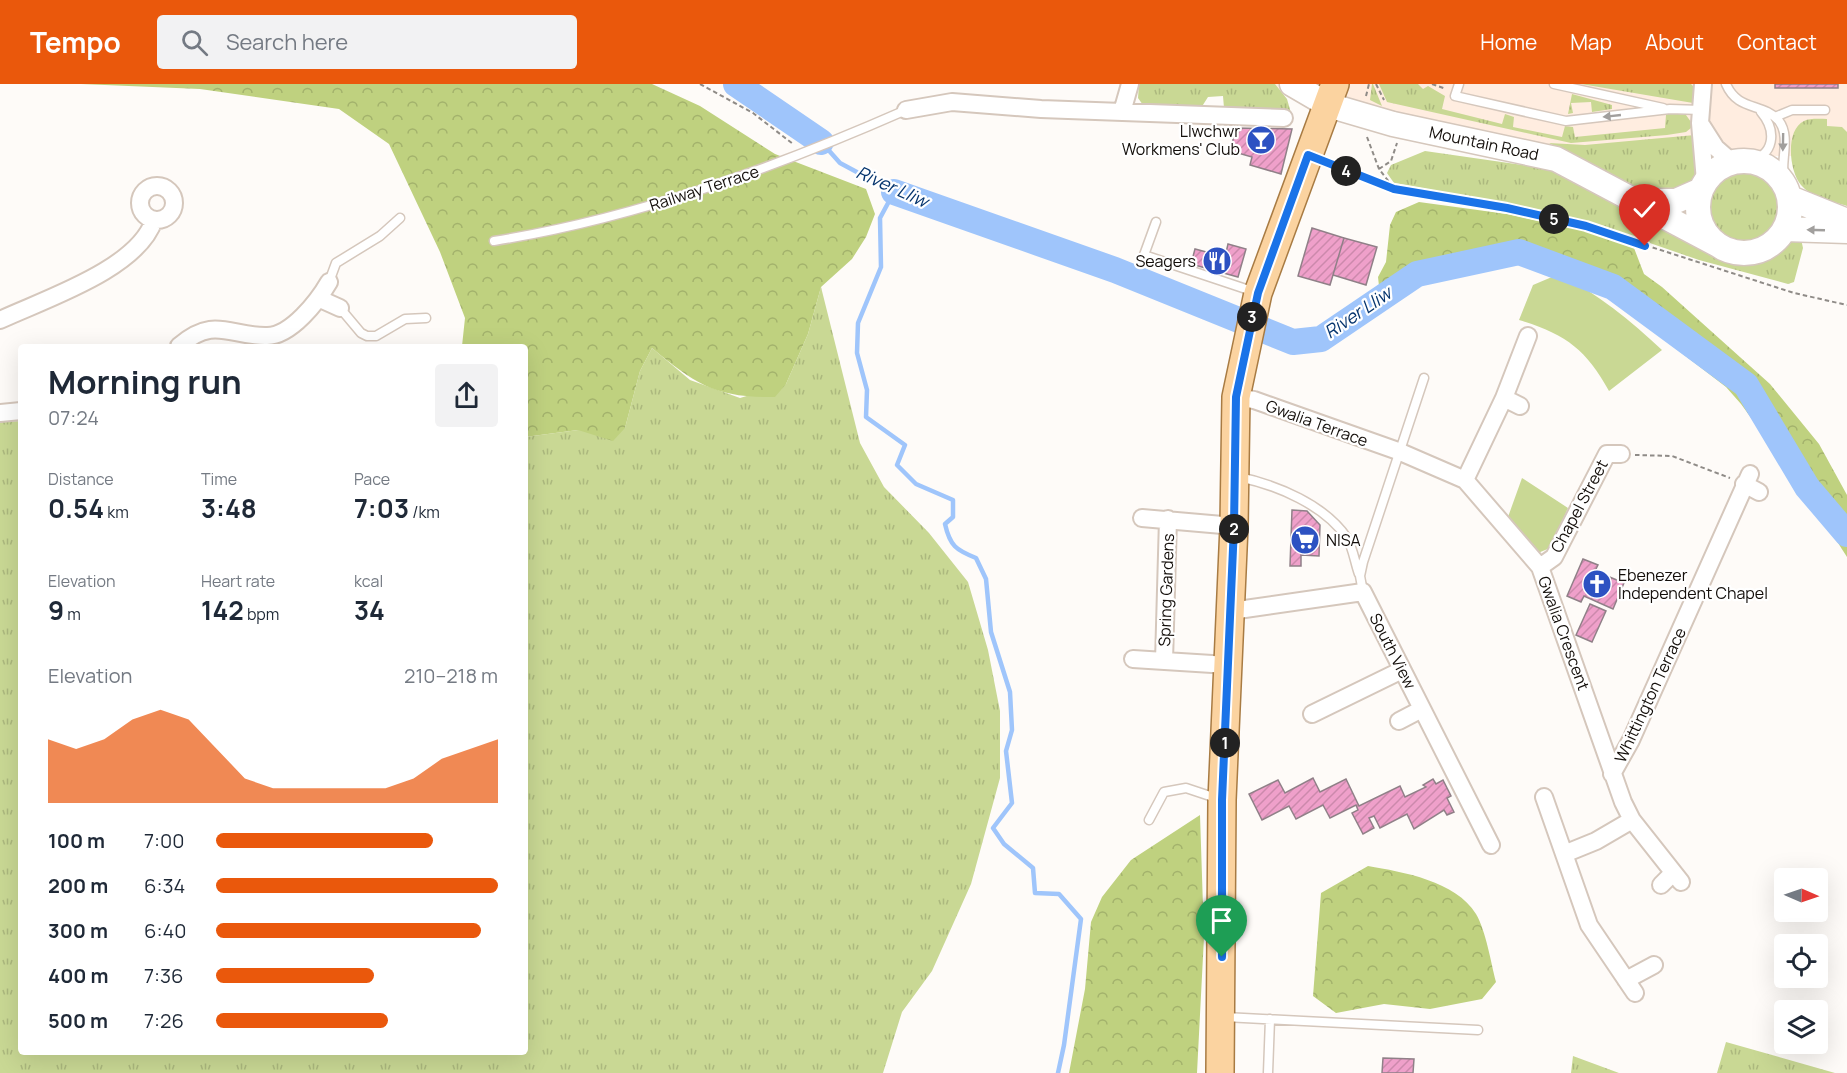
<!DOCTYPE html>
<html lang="en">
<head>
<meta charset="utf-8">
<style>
	body { margin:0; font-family:Manrope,sans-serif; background:#f2f2f3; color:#1f2937; height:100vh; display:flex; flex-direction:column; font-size:22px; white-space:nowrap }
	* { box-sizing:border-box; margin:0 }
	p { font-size:20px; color:#747a83 }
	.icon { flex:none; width:33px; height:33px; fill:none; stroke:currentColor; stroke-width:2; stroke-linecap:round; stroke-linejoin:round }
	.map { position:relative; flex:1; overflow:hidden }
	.drawer { position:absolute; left:18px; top:260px; width:510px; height:711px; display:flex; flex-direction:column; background:#fff; border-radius:6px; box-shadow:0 6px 24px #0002 }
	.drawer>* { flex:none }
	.needle { width:39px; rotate:92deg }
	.fabs { position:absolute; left:1774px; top:784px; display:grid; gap:12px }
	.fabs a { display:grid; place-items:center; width:54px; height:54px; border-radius:6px; background:#fff; box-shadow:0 6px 24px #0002; font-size:30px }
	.pin { position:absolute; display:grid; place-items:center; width:51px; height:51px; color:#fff; margin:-62px -26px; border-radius:50% 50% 50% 0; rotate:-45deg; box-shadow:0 0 6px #0007 }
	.pin .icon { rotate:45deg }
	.km { position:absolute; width:30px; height:30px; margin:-15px; border-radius:50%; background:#222; color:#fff; font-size:16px; line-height:30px; text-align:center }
	.round { display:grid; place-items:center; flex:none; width:63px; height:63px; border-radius:6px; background:#f2f2f3 }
	.headline { display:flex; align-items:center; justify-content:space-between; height:102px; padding:0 30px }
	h1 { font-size:33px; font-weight:700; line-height:45px }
	.metrics { display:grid; grid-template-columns:repeat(3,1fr); gap:9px; height:102px; padding:6px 30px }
	.metrics div { display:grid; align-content:center }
	.metrics b { font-size:26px; font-weight:700 }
	.metrics small { font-size:16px; font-weight:400 }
	.metrics p { font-size:16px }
	.chart { height:168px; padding:12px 30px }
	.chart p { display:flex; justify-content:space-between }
	.chart svg { width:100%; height:108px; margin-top:6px; fill:#ea580c; opacity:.7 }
	ul { padding:0 30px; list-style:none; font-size:20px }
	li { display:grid; grid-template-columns:96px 72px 1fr; align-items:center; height:45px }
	li i { height:15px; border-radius:8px; background:#ea580c }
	header { display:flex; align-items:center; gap:36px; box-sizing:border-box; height:84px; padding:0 30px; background:#ea580c; color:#fff }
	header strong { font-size:28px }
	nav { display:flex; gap:33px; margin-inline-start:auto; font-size:21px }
	.search { width:420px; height:54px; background:#f2f2f3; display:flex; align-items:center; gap:15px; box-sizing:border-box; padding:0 21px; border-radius:6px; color:#747a83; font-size:22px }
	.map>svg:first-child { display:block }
	.built { fill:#ffede0 }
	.grass { fill:url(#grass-tufts) }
	.forest { fill:url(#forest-crowns) }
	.green { fill:#c9d894 }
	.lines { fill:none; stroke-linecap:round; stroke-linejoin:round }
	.stream { stroke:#9fc5fb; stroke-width:4.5 }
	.river { stroke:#9fc5fb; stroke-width:26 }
	.building { fill:url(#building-hatch); stroke:#908088; stroke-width:1.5 }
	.lane-casing { stroke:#d5c7bc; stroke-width:11 }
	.street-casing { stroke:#d5c7bc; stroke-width:20 }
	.secondary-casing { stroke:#d5c7bc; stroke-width:27 }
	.primary-casing { stroke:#a87b43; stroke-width:30 }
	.path { stroke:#8f8b87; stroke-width:2; stroke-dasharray:4.5 3; stroke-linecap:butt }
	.lane { stroke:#fff; stroke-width:8 }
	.street { stroke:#fff; stroke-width:16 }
	.secondary { stroke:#fff; stroke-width:24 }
	.primary { stroke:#fbd3a0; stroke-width:27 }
	.oneway { fill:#a19f9d }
	.route-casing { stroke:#fff; stroke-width:12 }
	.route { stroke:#1a73e8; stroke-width:8 }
	.labels { text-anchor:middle; stroke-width:4.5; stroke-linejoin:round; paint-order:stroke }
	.poi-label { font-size:16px; fill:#130e0a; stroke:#fff; text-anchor:end }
	.street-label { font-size:16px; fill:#130e0a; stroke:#fff }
	.water-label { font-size:18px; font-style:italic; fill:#06356e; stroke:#fff }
</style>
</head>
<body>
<header>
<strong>Tempo</strong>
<div class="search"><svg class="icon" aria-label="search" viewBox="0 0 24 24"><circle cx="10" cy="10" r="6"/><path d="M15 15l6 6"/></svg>Search here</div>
<nav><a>Home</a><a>Map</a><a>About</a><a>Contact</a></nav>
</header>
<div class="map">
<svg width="1847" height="989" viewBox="0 0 1847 989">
	<defs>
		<pattern id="grass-tufts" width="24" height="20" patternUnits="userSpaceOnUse" patternTransform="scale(1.5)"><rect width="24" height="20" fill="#c9d894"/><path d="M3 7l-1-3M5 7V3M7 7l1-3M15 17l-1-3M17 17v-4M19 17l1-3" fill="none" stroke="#acb87e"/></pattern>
		<pattern id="forest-crowns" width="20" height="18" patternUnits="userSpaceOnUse" patternTransform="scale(1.5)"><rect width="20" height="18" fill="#bfd17f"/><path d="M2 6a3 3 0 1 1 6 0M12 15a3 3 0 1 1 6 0" fill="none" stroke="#a3b26c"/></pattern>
		<pattern id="building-hatch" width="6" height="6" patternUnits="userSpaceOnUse" patternTransform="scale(1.5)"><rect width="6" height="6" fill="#efa0ca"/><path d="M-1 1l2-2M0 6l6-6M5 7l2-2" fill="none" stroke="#cc89ac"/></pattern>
	</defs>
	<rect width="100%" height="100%" fill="#fefbf8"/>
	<!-- built -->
	<path class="built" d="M1271,0H1847V73L1668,70L1540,60L1273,8Z"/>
	<!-- grass -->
	<path class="grass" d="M1139,0H1275L1287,15L1291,29L1229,27L1224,24L1223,12L1208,13L1201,24L1143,21L1138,14Z
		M1372,0H1373L1382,22L1370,16Z
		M1379,0H1418L1423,5L1428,2L1445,12L1442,25L1502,40L1505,30L1514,33L1513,43L1562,53L1565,42L1573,43L1575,53L1665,44L1666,31L1670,29L1686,31L1691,38V44L1686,48L1667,51L1571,59L1387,18Z
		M1581,0H1691L1694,3L1693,19Z
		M1572,10L1612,21V25L1592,28L1591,18L1571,19L1573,29L1568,30Z
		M1827,35V42L1842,43L1847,48V122C1832,117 1812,114 1801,101C1789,87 1785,46 1804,37C1810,34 1820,35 1827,35Z
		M1695,51L1697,93L1684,107H1638L1549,59L1585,61Z
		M1425,67L1551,85L1731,177C1755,181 1774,174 1790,156L1801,155L1803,164L1794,198L1788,200L1699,176L1589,138L1510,120L1394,99L1387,89L1391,81Z
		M1709 123a35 35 0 1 1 70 0a35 35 0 1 1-70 0Z
		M821,203L860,359L884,403L929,449L968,498L988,566L1000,627V694L971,800L932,887L902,928L883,989H0V338L21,337V968H525V353L578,346L625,344L640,287L652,264L690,296L740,314L786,300L808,250Z
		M1726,958L1835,989H1717Z
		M1573,972L1619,989H1571Z"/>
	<!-- forest -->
	<path class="forest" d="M81,0H652L700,22L775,70L866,105L875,130L866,153L852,175L821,203L808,250L786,300L775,313C717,314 696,301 652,264L640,287L625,344L613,357L578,346L525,353V262H462L465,234L440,168L389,60L339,25L200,5Z
		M1419,118L1507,130L1586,147L1634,164L1644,190L1662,203L1770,300L1819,360L1847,411V473L1810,415L1741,320L1726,303L1649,244L1605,205L1566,180L1539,169L1514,164H1490L1460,168L1414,180L1389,201L1379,202L1378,193L1386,178L1390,141L1396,128Z
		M1200,731L1204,853L1197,989H1069L1085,905L1091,838L1102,813L1131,776Z
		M1368,782C1403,788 1456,797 1476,830C1486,847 1491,879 1496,898L1482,915L1430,925L1384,920L1336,929L1313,912L1321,809Z"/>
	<!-- green -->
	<path class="green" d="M1559,190C1598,210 1630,236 1662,266L1609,307C1586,265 1565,250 1519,236L1533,201Z
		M1522,394L1568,424L1550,464L1538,469L1508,433Z"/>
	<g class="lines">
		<!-- stream -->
		<path class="stream" d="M824,61L840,79L894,108L880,134L881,183L858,239L857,269L867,306L866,333L905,361L897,381L916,400L953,416V433L945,440C950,462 956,466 976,474L986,495L991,548L1010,608L1012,646L1006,667L1012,719L993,744L1004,760L1033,784L1035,809L1059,810L1081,835L1064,961L1058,989"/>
		<!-- river -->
		<path class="river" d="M736,0L821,58
			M894,108L1115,186L1293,258L1321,255L1417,190L1519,168L1613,203L1746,301L1807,403L1847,450"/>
	</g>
	<!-- building -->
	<path class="building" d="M1775,0H1838V4H1775Z
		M1235,44L1292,45L1281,90L1250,81L1252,73L1231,67Z
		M1312,144L1344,154L1330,201L1298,192Z
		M1344,154L1377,163L1366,201L1333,191Z
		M1228,160L1246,165L1238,193L1191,180L1195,165L1225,173Z
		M1292,426L1307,427L1320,441L1319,472L1301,471V482H1290Z
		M1583,475L1598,481L1595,487L1624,499L1613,525L1584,512L1581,518L1567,512Z
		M1590,520L1606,527L1592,558L1576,551Z
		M1313,694L1320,708L1346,695L1359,722L1400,702L1405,713L1426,703L1423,701L1433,695L1436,700L1443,696L1451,712L1447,714L1454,728L1447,731L1444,726L1414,745L1407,730L1380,744L1374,732L1369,734L1374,744L1363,750L1352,729L1358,726L1356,721L1330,734L1323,721L1296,735L1289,722L1262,736L1249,710L1278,696L1285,709Z
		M1383,974L1414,975L1413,989H1382Z"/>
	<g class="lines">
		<!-- lane casing -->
		<g class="lane-casing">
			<path id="lane" d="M1459,0L1455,12L1566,37L1670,25L1701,26
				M1554,0L1663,24
				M1726,0C1738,28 1763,18 1779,37C1792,54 1778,82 1785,102
				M1775,33L1792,26H1825
				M1748,77C1775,72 1777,47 1761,28
				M1156,138L1144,171L1255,208
				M494,157C637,134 774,84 906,26
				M329,198L336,179L380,152L400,134
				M340,224L361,249L367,252H376L405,235L426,234
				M1239,393C1277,401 1325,421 1347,454C1353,464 1355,479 1359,490
				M1363,508L1360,492L1363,478L1424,294
				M1149,736L1164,708L1186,704L1219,715
				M1225,933L1478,946
				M1268,989L1270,935"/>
		</g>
		<!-- street casing -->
		<g class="street-casing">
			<path id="street" d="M1703,0L1700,39L1705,97
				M906,26L952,18L1041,25L1284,34
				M1122,28L1130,0
				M1702,42L1716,64L1732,78
				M140 119a17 17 0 1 1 34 0a17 17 0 1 1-34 0Z
				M320,215L340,224
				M0,236C45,215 138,185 154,136
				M179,262C215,231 230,253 267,252C291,252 318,217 329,198
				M1236,313L1254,316L1398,367L1465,396L1540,483L1623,718L1632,736L1681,798
				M1504,314L1520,322
				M0,329L21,327
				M1465,396L1504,314L1528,252
				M1744,400L1759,408
				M1142,434L1234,442
				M1540,483L1554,473L1607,370H1621
				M1231,527L1363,508L1491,761
				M1133,575L1228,581
				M1164,577L1168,435
				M1312,630L1402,586
				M1399,637L1422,625
				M1612,690L1631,656L1750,390
				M1544,713L1589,841L1635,909
				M1564,770L1596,757L1632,736
				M1661,801L1672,790
				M1626,896L1654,881"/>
		</g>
		<!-- secondary casing -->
		<g class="secondary-casing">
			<path id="secondary" d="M1292,0L1328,21L1393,40L1556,75L1718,161
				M1698 123a46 46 0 1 1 92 0a46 46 0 1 1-92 0Z
				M1790,114L1847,137
				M1642,117H1676L1701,106
				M1785,145L1847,147"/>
		</g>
		<!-- primary casing -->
		<g class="primary-casing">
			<path id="primary" d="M1220,989L1222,716L1234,442L1236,313L1258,209L1335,0"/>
		</g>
		<!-- path -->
		<path class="path" d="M700,0L753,29L793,60
			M1376,0L1384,16
			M1432,0L1446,5
			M1366,12L1369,0
			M1367,53L1379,85L1393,103
			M1327,79L1394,105L1507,124L1586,142L1794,209L1847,221
			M1379,85L1391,77L1397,59
			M1635,371L1672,372L1730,394"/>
		<!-- lane -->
		<use href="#lane" class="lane"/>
		<!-- street -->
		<use href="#street" class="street"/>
		<!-- secondary -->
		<use href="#secondary" class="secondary"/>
		<!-- primary -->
		<use href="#primary" class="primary"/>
	</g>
	<!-- one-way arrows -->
	<defs><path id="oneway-solid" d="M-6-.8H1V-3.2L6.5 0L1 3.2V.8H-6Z" transform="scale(1.5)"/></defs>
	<g class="oneway">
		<use href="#oneway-solid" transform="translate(1612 32) rotate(174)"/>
		<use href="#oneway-solid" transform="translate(1783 58) rotate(91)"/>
		<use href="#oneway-solid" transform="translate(1816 146) rotate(-178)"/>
	</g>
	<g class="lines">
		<!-- route casing -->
		<g class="route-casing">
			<path id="route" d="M1222,873V716L1234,442L1236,313L1258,209L1308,71L1394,105L1507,124L1586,142L1645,162"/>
		</g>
		<!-- route -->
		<use href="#route" class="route"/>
	</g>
	<!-- icons -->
	<defs>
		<g id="bar-disc" transform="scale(1.5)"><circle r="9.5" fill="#2d52c2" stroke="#fff"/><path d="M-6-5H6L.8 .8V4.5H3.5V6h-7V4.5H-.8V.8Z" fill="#fff"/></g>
		<g id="restaurant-disc" transform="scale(1.5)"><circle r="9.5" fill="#2d52c2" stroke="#fff"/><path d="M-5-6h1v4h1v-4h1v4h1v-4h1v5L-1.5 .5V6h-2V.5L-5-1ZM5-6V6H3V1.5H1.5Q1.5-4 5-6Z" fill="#fff"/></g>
		<g id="supermarket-disc" transform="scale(1.5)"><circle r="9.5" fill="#2d52c2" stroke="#fff"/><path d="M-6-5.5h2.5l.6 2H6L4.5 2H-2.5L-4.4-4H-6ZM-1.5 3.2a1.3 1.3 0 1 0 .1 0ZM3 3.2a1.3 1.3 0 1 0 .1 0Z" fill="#fff"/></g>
		<g id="church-disc" transform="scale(1.5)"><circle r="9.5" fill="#2d52c2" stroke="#fff"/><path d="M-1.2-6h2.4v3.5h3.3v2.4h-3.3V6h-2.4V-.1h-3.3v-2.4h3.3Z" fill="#fff"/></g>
	</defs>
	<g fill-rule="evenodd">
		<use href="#bar-disc" x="1261" y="56"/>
		<use href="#restaurant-disc" x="1217" y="177"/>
		<use href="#supermarket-disc" x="1305" y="456"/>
		<use href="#church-disc" x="1597" y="500"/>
	</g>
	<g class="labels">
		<!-- poi labels -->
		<g class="poi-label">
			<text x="1240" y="53">Llwchwr<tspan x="1240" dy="18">Workmens' Club</tspan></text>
			<text x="1196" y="183">Seagers</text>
			<text x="1326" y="462" text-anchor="start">NISA</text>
			<text x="1618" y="497" text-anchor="start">Ebenezer<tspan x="1618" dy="18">Independent Chapel</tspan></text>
		</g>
		<!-- street labels -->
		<g class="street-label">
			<text transform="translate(1484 59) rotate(12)" y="6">Mountain Road</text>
			<text transform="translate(704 104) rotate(-18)" y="6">Railway Terrace</text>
			<text transform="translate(1317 339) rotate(20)" y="6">Gwalia Terrace</text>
			<text transform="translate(1579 422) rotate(-62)" y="6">Chapel Street</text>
			<text transform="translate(1166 506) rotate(-88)" y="6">Spring Gardens</text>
			<text transform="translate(1564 549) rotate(70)" y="6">Gwalia Crescent</text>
			<text transform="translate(1393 567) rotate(63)" y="6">South View</text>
			<text transform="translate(1650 611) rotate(-65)" y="6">Whittington Terrace</text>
		</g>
		<!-- water labels -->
		<g class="water-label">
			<text transform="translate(892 103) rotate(24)" y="6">River Lliw</text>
			<text transform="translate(1358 229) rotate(-34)" y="6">River Lliw</text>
		</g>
	</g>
</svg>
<div class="fabs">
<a><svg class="needle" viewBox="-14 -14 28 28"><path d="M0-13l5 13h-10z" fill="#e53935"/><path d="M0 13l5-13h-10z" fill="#747a83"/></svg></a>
<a><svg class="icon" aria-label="locate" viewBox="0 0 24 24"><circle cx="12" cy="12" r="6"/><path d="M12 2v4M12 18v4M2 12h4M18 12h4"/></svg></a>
<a><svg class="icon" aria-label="layers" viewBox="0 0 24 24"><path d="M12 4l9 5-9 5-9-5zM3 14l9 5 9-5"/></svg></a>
</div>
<div class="pin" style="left:1222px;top:873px;background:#1e9e55"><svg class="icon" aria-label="arrive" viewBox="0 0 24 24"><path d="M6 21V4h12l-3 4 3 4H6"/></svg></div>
<div class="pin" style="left:1645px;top:162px;background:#d93025"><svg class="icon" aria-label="check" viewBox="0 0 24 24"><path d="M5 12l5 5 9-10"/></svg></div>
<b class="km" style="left:1225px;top:659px">1</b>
<b class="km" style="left:1234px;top:445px">2</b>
<b class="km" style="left:1252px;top:233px">3</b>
<b class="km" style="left:1346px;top:87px">4</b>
<b class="km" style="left:1554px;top:135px">5</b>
<section class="drawer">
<div class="headline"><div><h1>Morning run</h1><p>07:24</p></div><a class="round"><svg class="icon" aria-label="share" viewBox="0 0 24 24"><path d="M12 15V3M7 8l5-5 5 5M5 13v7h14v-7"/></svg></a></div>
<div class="metrics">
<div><p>Distance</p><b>0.54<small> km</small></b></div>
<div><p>Time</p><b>3:48</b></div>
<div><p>Pace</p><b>7:03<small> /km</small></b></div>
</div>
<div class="metrics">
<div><p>Elevation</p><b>9<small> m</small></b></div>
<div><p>Heart rate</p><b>142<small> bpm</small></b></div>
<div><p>kcal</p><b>34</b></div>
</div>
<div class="chart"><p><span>Elevation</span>210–218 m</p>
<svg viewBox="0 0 160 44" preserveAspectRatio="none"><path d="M0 44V18L10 22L20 18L30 10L40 6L50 10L60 22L70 34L80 38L90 38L100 38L110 38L120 38L130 34L140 26L150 22L160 18V44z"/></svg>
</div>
<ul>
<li><b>100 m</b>7:00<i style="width:77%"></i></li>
<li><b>200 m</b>6:34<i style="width:100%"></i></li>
<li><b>300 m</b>6:40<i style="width:94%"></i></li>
<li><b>400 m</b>7:36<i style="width:56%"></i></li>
<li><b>500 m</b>7:26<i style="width:61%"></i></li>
</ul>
</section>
</div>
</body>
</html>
